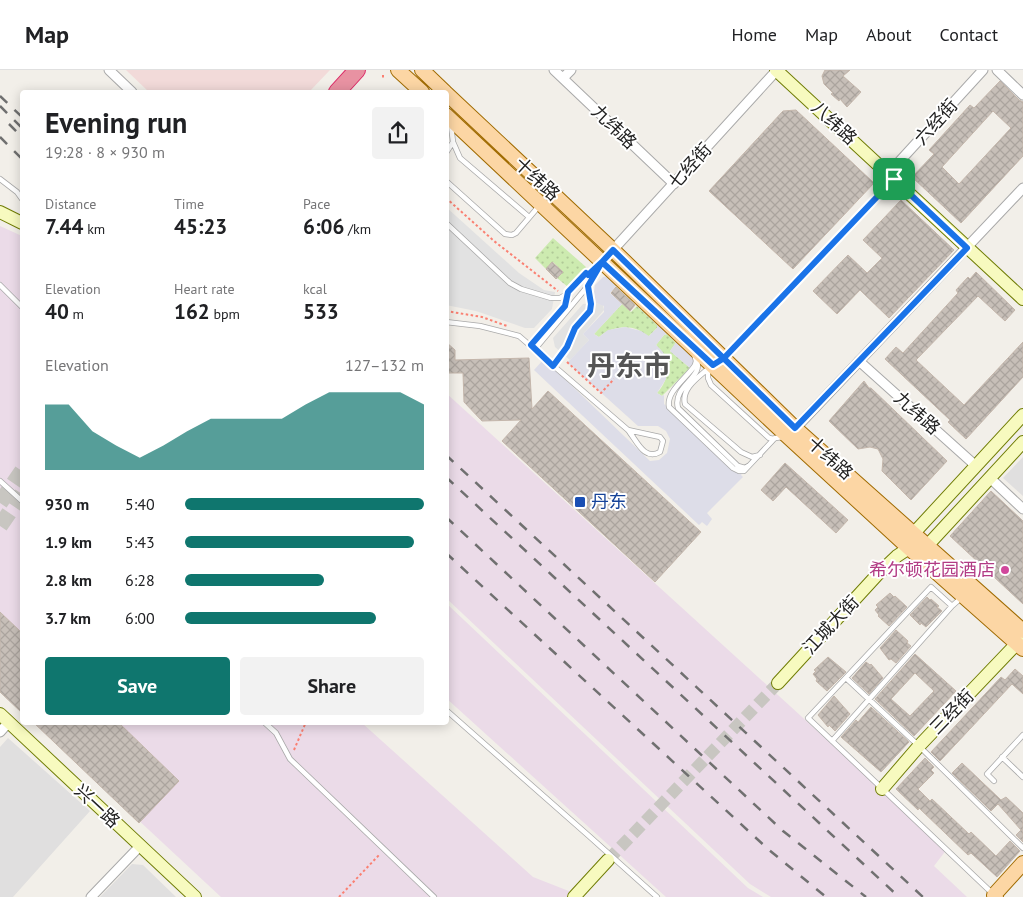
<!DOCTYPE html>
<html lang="en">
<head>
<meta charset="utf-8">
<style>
	body { margin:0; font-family:"PT Sans","Noto Sans SC",sans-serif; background:#f2f2f2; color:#202124; height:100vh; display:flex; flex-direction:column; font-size:19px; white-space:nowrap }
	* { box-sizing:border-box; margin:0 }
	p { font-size:16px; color:#757577 }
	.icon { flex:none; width:28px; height:28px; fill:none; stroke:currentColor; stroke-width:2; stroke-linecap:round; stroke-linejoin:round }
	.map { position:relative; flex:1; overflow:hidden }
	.sheet { position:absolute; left:20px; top:20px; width:429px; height:635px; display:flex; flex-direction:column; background:#fff; border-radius:5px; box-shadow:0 2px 12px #0003 }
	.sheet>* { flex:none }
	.pin { position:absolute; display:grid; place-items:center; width:42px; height:42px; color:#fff; margin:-21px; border-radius:10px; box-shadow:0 2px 8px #0006 }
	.round { display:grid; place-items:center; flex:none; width:52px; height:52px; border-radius:5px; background:#f2f2f2 }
	.summary { display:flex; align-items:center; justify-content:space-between; height:85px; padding:0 25px }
	h1 { font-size:28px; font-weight:600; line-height:38px }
	.stats { display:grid; grid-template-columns:repeat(3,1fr); gap:8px; height:85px; padding:5px 25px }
	.stats div { display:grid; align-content:center }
	.stats b { font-size:21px; font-weight:600 }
	.stats small { font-size:14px; font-weight:400 }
	.stats p { font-size:14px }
	.chart { height:140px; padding:10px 25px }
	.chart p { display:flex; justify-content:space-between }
	.chart svg { width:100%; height:90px; margin-top:5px; fill:#0f766e; opacity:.7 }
	.button { display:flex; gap:10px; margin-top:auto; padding:10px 25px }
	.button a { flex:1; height:58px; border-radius:5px; background:#0f766e; color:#fff; font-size:20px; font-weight:600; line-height:58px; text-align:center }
	.button a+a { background:#f2f2f2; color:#202124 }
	ul { padding:0 25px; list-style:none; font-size:16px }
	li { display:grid; grid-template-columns:80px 60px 1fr; align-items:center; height:38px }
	li i { height:12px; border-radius:6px; background:#0f766e }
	header { display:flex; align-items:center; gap:30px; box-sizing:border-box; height:70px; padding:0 25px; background:#fff; border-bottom:1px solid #e0e0e0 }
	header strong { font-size:24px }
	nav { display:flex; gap:28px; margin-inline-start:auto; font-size:18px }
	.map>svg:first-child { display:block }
	.residential { fill:#e0dfdf }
	.commercial { fill:#f2dad9 }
	.railway { fill:#ebdbe8 }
	.grass { fill:url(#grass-dots) }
	.parking { fill:#e2e2e2 }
	.plaza { fill:#dddde8 }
	.building { fill:url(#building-cross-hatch); stroke:#c4b6ab; fill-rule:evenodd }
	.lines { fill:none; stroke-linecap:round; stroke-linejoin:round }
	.secondary-tunnel { stroke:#c8c6c1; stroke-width:12; stroke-dasharray:12 6; stroke-linecap:butt }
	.highway-tunnel { stroke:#c8c6c1; stroke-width:16; stroke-dasharray:16 8; stroke-linecap:butt }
	.lane-casing { stroke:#a9a9a9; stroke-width:6 }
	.street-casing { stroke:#a9a9a9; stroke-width:11 }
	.secondary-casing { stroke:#707d05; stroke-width:14 }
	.primary-casing { stroke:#a06b00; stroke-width:16 }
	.highway-casing { stroke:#dc2a67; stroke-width:18 }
	.path { stroke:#fa8072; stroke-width:2; stroke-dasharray:2.5 2.5; stroke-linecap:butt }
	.lane { stroke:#fff; stroke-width:4.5 }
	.street { stroke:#fff; stroke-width:9 }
	.secondary { stroke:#f7fabf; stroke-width:12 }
	.primary { stroke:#fcd6a4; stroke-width:14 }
	.highway { stroke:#e892a2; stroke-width:16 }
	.rail { stroke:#707070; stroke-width:2.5; stroke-dasharray:10 10; stroke-linecap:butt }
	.route-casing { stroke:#fff; stroke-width:10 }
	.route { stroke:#1a73e8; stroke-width:6 }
	.transit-dot { fill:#1a4fb4; stroke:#fff; stroke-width:2 }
	.hotel-dot { fill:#d1479c; stroke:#fff; stroke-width:2 }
	.labels { text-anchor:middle; stroke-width:4; stroke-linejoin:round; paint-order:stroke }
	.street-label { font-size:18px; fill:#222; stroke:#fff }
	.transit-label { font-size:18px; fill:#164399; stroke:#fff; text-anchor:start }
	.hotel-label { font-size:18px; fill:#b23c85; stroke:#fff; text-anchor:end }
	.town-label { font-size:28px; font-weight:bold; fill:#555; stroke:#fff }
</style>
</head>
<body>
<header>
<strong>Map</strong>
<nav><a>Home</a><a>Map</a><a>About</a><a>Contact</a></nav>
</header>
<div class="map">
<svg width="1023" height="827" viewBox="0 0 1023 827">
	<defs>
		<pattern id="grass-dots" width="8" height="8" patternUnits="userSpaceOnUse" patternTransform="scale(1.25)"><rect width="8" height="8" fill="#cdebb0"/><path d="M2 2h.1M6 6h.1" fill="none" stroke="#b0c997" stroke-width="1.8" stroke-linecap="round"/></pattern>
		<pattern id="building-cross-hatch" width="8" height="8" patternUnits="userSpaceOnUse" patternTransform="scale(1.25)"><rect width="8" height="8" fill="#c7bfb8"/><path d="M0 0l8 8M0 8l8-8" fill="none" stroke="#aba49e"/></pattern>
	</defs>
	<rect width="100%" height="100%" fill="#f2efe9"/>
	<!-- residential -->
	<path class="residential" d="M1023,387V426L1003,408Z
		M8,668L90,741L13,827H0V677Z
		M132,794L143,795L176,827H100Z"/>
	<!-- commercial -->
	<path class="commercial" d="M126,0H330L309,22H149Z"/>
	<!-- railway -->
	<path class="railway" d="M0,156L22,166V641L0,620Z
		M446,323L947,779L934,796L967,827H771L750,814L446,528Z
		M446,533L748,818L763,827H666L446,628Z
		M34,653H362L533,807L584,827H221Z"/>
	<!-- grass -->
	<path class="grass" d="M553,168L586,197L568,217L557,208L563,202L553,192L546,199L535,188Z
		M622,234L631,242L637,236L657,255V258L648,267C635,253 613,255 599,267L594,264Z
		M667,264L676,273L670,281L690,298L662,326L657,323C671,308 671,289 656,275L664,265Z"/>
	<!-- parking -->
	<path class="parking" d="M446,137L519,203L544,220L555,222L552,239L534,258H525L476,241L446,235Z
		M596,233L603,235L604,240L583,264L589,270L570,290L555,277L553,268L583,234Z"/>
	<!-- plaza -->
	<path class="plaza" d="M608,206L618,214L610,223L622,234L594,264L599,267L608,260L625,257L641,261L649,266L657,258V255L637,236L639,234L694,286V293L690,298L670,281L676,272L667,264L664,265L656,275L663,282L667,292L666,309L657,323L662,326L664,325V334L735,402H743L741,405L743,407L707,443L712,449L707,456L702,452L699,455L534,300L544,289L650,391L659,390L667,383L670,369L666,361L658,356H638L567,292L570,290L569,284L570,290L589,270L583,264L604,242V236L596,233L594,222L595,215L603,207Z"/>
	<!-- building -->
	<path class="building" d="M825,0H850L843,6L861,22L847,37L840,29L839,31L831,24L833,23L824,14L822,6Z
		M1000,11L1019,30L1023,32V86L961,153L912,107L934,84L929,80L970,35L974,38ZM993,41L1011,58L959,114L942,97Z
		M796,40L874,113L793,199L709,121L783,41Z
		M901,130L954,180L889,248L860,220L837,244L813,221L848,185L867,203L882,188L863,170Z
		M552,192L563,202L556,209L546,199Z
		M976,202L1015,240L1005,251L978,226L916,290L964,335L1023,272V307L966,369L948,352L950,350L885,289L896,277L903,283L958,223L956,220L968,207L970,209Z
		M616,217L635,235L630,241L611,223Z
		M446,272L455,280V290L529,288L532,339L548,321L701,462L655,512L502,371L521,350L482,351L464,332L463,303H446Z
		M864,311L869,318H871L947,391L911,430L882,401L883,389L878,379L870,377L858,379L829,351Z
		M785,393L848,450L836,463L786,417L773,431L761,420Z
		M991,421L1023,451V534L950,466Z
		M890,523L894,527L895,526L907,537L889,556L878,546L879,545L875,540L878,537L876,535Z
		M927,527L930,530L931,529L939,536L937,537L942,541L926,557L921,553L920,555L910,545Z
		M0,542L22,563V643L0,622Z
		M896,560L908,571L907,573L911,576L896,593L891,589L889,590L880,578Z
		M915,584L956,621L914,666L875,629ZM915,603L934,621L910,646L891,629Z
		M828,587L846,602L827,621L816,611L817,609L813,604L816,601L814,600Z
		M866,592L870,595L871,594L883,608L869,624L852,608Z
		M1015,599L1023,606V624L1012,614L940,691L931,682L1001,607L1005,610Z
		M834,626L850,644L835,661L829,655L828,657L818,645Z
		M871,637L909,672L881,702L841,667L856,650L858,652Z
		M33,652H118L179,711L139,753Z
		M925,688L934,697L931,700L934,703L918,719L930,731L932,729L969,764L971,762L996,786L1010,771L1020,781L997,807L971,783L968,785L919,738L918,740L896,719Z
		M962,693L1001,730L1006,727L1023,743V772L1016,765L1021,760L998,734L991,741L952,703Z"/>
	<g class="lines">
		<!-- secondary-tunnel -->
		<path class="secondary-tunnel" d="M608,790L778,613"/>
		<!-- highway-tunnel -->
		<path class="highway-tunnel" d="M0,433L22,401
			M0,456L22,424"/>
		<!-- lane casing -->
		<g class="lane-casing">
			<path id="lane" d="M453,72L460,88L529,147
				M446,83L453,72L451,55
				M0,109L17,122L22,129
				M446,111L505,164L512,165L516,163L539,136
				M446,153L510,213L521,219L551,228H560L567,224L586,203L588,205L601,192
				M0,215L22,237
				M446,252L480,256L519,266L628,360
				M531,275L565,236L568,223
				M535,279L592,211L600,196
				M694,284L696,291L695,295C687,308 666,321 669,337L733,398L739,401H744L775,368L784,367
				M724,287L894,110
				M696,289C706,307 672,315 678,338L738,396L745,398L748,396
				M553,296L567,277L575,258L591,239L588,205
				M710,297C699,307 681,318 685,334L741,382L752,387L760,385
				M708,299V308L711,315L769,368L774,369
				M628,360L660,367L663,371L660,382C644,391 637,371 628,360Z
				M0,411L22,431
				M961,528L952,536L931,517L808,648L992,823
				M846,608L919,676L1023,778
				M446,640L589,766L657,827
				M264,652L276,663L290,689L434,827
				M832,671L952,536
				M1002,687L1023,707
				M994,711L987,704L1023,665"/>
		</g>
		<!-- street casing -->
		<g class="street-casing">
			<path id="street" d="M109,0L132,22
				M554,0L674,114
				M997,0L1023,25
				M563,8L571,0
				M888,104L983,0
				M602,192L777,0
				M859,291L976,396
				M793,361L1023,118
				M990,408L1023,439
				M0,662L9,652
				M91,827L140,776"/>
		</g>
		<!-- secondary casing -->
		<g class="secondary-casing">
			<path id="secondary" d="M776,0L1023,229
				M0,142L22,153
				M1023,345L914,463L909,478L927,476L1023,372
				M778,613L877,505L897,486L909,478
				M0,644L195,827
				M882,719L919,676L1023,567
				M574,827L608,790"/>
		</g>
		<!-- primary casing -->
		<g class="primary-casing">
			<path id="primary" d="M398,0L422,22
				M422,0L445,22
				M446,23L613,180L795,358L1023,561
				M446,45L787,366L909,478L1023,579
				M996,827L994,825L1023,793"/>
		</g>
		<!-- highway casing -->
		<g class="highway-casing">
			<path id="highway" d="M337,22L357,0"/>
		</g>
		<!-- path -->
		<path class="path" d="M383,5V9
			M446,128L494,171L558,221
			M446,241L482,247L507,256
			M567,292L601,323L614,309
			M294,680L306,652
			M339,827L380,784"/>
		<!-- lane -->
		<use href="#lane" class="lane"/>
		<!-- street -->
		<use href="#street" class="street"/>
		<!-- secondary -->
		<use href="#secondary" class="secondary"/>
		<!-- primary -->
		<use href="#primary" class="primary"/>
		<!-- highway -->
		<use href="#highway" class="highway"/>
		<!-- rail -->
		<path class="rail" d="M0,26L22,47
			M0,36L22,58
			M9,54L22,67
			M0,67L22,89
			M446,385L923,827
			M446,407L899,827
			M446,447L783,761L866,827
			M446,483L768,779L826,827"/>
	</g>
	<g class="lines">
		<!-- route casing -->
		<g class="route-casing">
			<path id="route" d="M894,109L724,288L713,295L602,192L588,205L586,203L568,222L565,236L531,275L553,296L567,277L575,258L590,241L591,234L588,216L602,192L613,180L795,358L967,178L894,109"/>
		</g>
		<!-- route -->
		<use href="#route" class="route"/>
	</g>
	<!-- markers -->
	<rect class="transit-dot" x="574" y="426" width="12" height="12" rx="2.5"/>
	<circle class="hotel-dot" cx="1005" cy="500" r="5"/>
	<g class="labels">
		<!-- street labels -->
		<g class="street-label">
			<text transform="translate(936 52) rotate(-48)" y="6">六经街</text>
			<text transform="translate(834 53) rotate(43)" y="6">八纬路</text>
			<text transform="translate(614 57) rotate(44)" y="6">九纬路</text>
			<text transform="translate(690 96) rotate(-48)" y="6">七经街</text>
			<text transform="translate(537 109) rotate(43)" y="6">十纬路</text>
			<text transform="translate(917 343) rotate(42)" y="6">九纬路</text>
			<text transform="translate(830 388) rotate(42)" y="6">十纬路</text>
			<text transform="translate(831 555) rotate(-47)" y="6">江城大街</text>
			<text transform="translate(952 642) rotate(-46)" y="6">三经街</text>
			<text transform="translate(97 736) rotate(43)" y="6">兴一路</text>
		</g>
		<!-- transit labels -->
		<g class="transit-label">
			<text x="591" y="438">丹东</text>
		</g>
		<!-- hotel labels -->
		<g class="hotel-label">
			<text x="995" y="506">希尔顿花园酒店</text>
		</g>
		<!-- town labels -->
		<g class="town-label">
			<text x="629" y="306">丹东市</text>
		</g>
	</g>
</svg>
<div class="pin" style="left:894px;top:109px;background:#1e9e55"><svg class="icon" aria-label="arrive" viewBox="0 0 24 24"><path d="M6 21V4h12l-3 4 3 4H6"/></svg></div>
<section class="sheet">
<div class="summary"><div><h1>Evening run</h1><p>19:28 · 8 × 930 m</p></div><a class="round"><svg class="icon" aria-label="share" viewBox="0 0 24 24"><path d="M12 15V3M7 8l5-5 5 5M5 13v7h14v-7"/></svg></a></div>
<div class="stats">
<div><p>Distance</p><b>7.44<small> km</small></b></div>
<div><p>Time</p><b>45:23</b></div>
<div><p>Pace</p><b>6:06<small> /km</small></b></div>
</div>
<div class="stats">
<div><p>Elevation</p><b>40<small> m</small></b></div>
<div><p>Heart rate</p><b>162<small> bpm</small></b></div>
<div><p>kcal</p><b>533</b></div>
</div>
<div class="chart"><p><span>Elevation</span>127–132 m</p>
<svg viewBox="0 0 160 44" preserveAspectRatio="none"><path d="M0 44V12L10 12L20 25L30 32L40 38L50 32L60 25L70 19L80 19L90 19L100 19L110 12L120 6L130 6L140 6L150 6L160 12V44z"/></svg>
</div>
<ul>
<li><b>930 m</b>5:40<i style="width:100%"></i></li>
<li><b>1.9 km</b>5:43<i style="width:96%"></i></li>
<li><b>2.8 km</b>6:28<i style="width:58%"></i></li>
<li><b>3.7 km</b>6:00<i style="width:80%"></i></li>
</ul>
<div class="button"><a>Save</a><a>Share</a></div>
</section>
</div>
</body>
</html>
